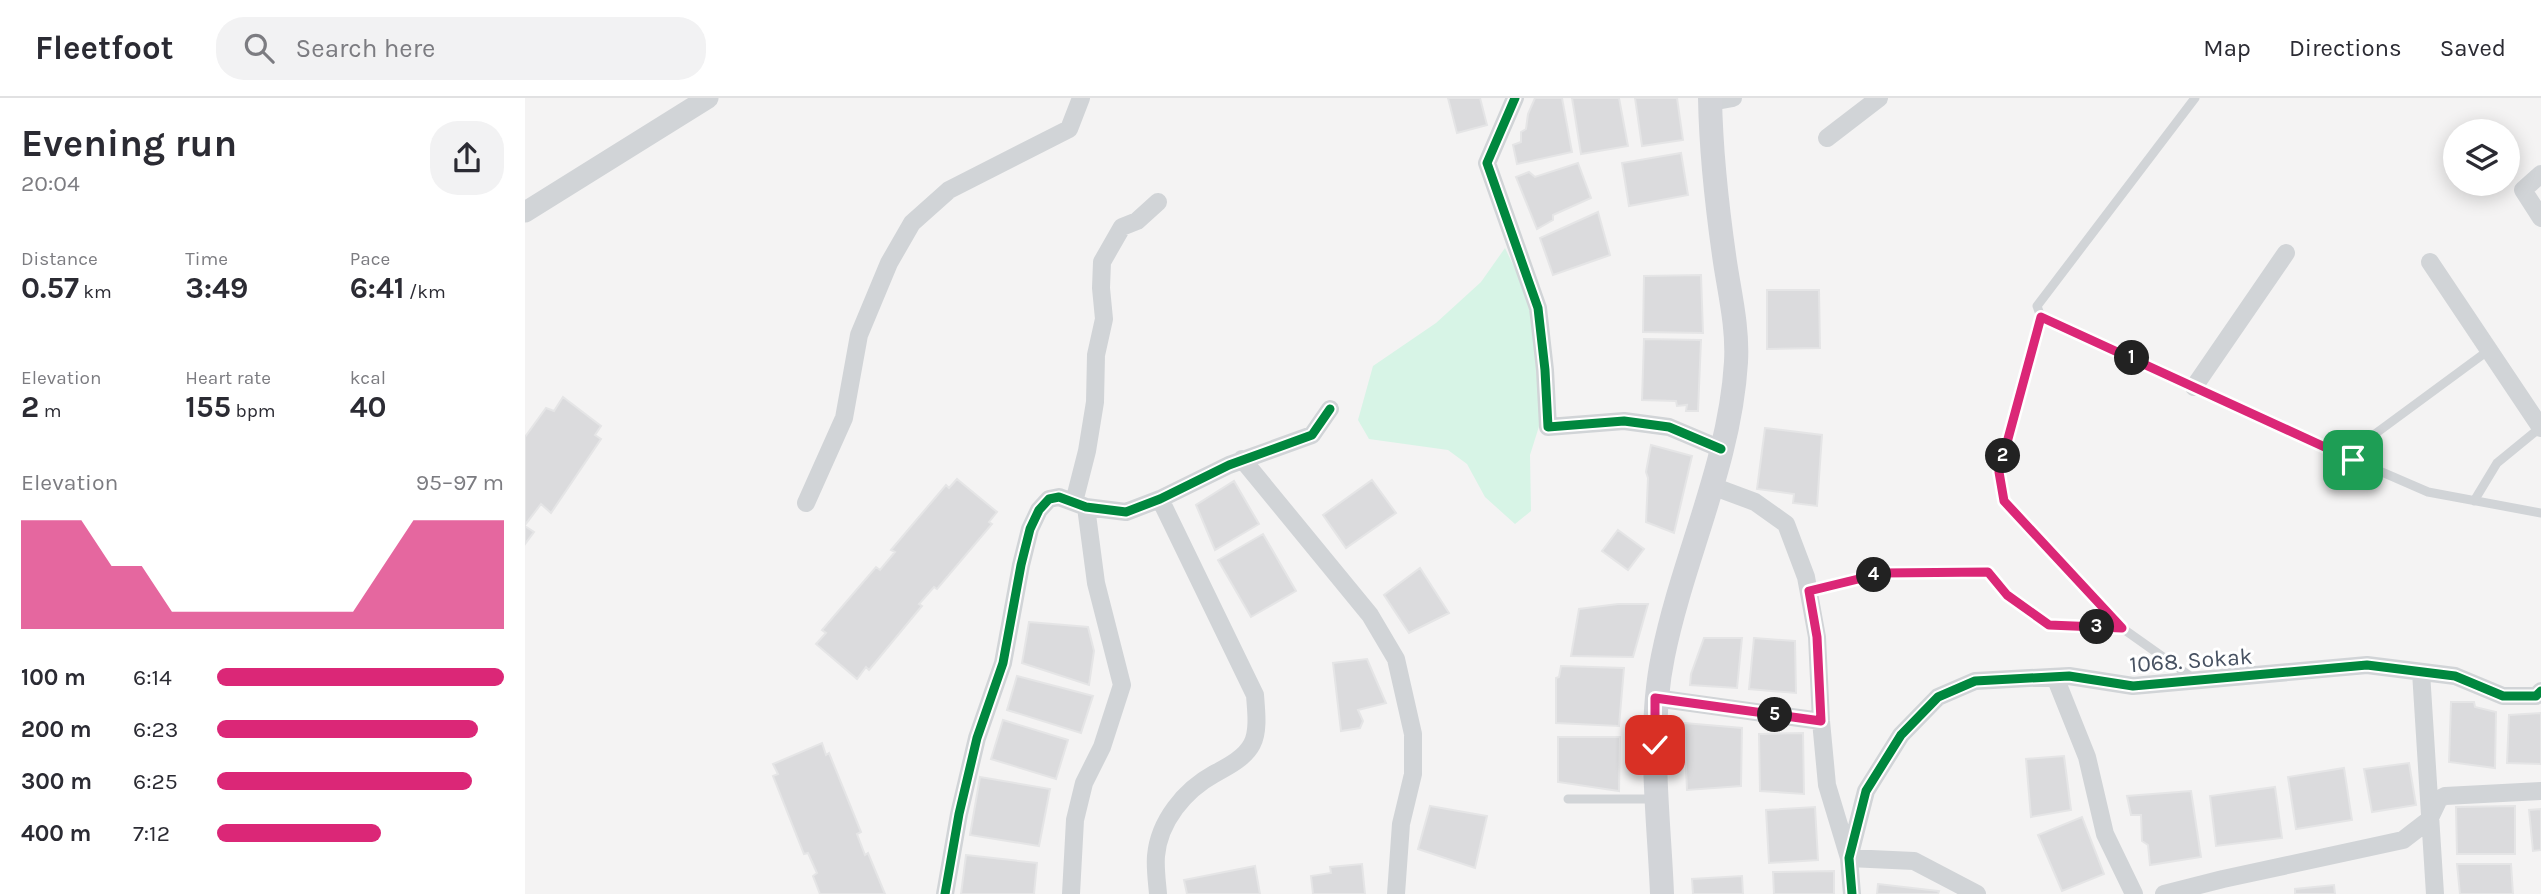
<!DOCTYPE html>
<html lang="en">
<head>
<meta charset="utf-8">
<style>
	body { margin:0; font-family:Karla,sans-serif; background:#f2f2f3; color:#2b2b33; height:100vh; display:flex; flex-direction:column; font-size:26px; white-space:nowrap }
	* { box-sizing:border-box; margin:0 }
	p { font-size:23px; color:#7c7c81 }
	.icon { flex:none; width:38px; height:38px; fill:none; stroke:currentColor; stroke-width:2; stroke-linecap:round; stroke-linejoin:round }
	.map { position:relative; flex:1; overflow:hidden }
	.panel { display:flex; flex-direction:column; background:#fff; width:525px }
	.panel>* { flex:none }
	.buttons { position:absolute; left:1918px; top:21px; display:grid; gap:14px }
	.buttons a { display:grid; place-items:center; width:77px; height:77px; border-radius:50%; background:#fff; box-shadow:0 4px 18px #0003; font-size:35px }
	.pin { position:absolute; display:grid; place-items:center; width:60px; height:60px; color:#fff; margin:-30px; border-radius:14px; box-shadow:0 4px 10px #0006 }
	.km { position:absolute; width:35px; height:35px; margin:-18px; border-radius:50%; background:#222; color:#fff; font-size:19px; line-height:35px; text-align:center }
	.round { display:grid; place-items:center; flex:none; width:74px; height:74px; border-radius:28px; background:#f2f2f3 }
	.summary { display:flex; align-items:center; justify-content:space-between; height:119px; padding:0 21px }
	h1 { font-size:38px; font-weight:700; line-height:52px }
	.stats { display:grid; grid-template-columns:repeat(3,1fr); gap:10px; height:119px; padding:7px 21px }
	.stats div { display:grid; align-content:center }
	.stats b { font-size:30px; font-weight:700 }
	.stats small { font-size:19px; font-weight:400 }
	.stats p { font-size:19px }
	.chart { height:196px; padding:14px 21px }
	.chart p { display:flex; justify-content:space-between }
	.chart svg { width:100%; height:126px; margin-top:7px; fill:#db2777; opacity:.7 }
	ul { padding:0 21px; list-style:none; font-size:23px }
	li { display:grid; grid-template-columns:112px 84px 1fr; align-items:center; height:52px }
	li i { height:18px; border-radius:9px; background:#db2777 }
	header { display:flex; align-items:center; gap:42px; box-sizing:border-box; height:98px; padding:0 35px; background:#fff; border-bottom:2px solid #e1e1e2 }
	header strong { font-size:33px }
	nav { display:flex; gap:38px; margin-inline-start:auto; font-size:24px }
	.search { width:490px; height:63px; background:#f2f2f3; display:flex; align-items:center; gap:18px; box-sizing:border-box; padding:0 24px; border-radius:28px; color:#7c7c81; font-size:26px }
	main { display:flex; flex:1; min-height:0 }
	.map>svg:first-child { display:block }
	.green { fill:#d7f4e6 }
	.building { fill:#dbdbdd; stroke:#e5e5e6; stroke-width:2 }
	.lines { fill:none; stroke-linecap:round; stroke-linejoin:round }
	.service { stroke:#d1d4d7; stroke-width:9 }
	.minor { stroke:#d1d4d7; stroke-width:18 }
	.tertiary { stroke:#d1d4d7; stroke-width:21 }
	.secondary { stroke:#d2d4d8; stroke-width:24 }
	.cycleway-casing { stroke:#fff; stroke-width:13 }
	.cycleway { stroke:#00873e; stroke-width:9 }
	.route-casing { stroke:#fff; stroke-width:14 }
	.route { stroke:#db2777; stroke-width:9 }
	.labels { text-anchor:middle; stroke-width:6; stroke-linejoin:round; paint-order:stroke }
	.street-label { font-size:23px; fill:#485262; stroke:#fff }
</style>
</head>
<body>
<header>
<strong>Fleetfoot</strong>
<div class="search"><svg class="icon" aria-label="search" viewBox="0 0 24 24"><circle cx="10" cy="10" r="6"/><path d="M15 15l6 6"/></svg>Search here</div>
<nav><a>Map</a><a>Directions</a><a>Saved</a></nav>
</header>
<main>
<section class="panel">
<div class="summary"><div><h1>Evening run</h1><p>20:04</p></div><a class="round"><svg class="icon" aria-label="share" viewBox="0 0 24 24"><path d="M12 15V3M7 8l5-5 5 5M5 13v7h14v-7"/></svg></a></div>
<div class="stats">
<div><p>Distance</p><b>0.57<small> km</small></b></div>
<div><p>Time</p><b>3:49</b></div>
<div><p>Pace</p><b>6:41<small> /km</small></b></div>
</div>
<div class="stats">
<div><p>Elevation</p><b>2<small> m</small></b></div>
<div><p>Heart rate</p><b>155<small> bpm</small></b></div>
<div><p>kcal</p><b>40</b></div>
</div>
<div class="chart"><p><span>Elevation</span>95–97 m</p>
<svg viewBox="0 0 160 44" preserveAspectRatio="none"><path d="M0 44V6L10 6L20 6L30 22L40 22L50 38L60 38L70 38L80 38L90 38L100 38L110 38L120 22L130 6L140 6L150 6L160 6V44z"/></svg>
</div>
<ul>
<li><b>100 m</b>6:14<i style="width:100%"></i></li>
<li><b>200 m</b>6:23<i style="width:91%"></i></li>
<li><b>300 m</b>6:25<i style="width:89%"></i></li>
<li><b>400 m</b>7:12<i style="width:57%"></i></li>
</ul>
</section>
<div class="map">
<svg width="2016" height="796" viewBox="0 0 2016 796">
	<rect width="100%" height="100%" fill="#f4f3f3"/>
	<!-- green -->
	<path class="green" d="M980,150L1005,202L1016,322L1005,357L1006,413L990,426L960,399L942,366L923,352L844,341L833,322L848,268L911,225L956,184Z"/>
	<!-- building -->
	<path class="building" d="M923,0H955L962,27L932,35Z
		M1010,0H1037L1047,54L992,66L988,47L996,44V34L1001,31L1003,16Z
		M1047,0H1094L1103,48L1056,56Z
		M1110,0H1152L1158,42L1117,48Z
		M1156,55L1163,97L1104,108L1097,65Z
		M1053,65L1066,100L1028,117V122L1012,131L991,79L1004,74L1010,79Z
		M1073,114L1085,157L1028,177L1015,140Z
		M1176,177L1178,235L1118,234L1119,178Z
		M1242,192H1294L1295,250L1242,251Z
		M1119,241L1176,242L1173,313H1161L1162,307L1152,308L1151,303L1117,302Z
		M38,299L76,328L70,337L76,341L26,415L16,406L0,427V339L21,310L29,313Z
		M1240,330L1297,337L1292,408L1268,405L1269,396L1232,391Z
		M1126,347L1167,358L1149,435L1121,424L1123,380L1121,374Z
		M432,381L472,414L464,424L467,426L412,491L409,489L394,506L397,508L344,572L341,569L332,581L291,546L301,535L297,532L351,469L355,472L370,454L366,452L421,387L424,390Z
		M847,382L871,415L821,450L798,417Z
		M709,383L734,426L690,452L671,407Z
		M0,428L9,434L0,446Z
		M1093,432L1119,451L1103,472L1077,453Z
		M738,436L771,493L726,519L693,462Z
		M895,470L924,515L884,535L859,497Z
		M1093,506H1123L1108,559L1046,558L1054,511Z
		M504,524L563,529L569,553L564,587L497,565Z
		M1179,540H1217L1212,590L1165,587L1166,576Z
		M1229,540L1270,543L1271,595L1224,591Z
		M842,561L861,605L833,612L838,623L835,630L816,633L808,565Z
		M1036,568L1099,570L1094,628L1031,625V580L1034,579Z
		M492,578L568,598L556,635L482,612Z
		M1926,604H1949L1950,609L1971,614L1970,670L1924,664Z
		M2016,615V666L1982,665L1984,617Z
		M478,622L543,642L531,681L466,661Z
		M1159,625L1217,630L1216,688L1162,692Z
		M1278,635L1279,696L1235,693L1234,636Z
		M1033,639H1095L1094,693L1033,684Z
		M297,645L301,657L304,655L336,734L332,736L340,757L343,755L360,796H295L288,778L292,775L283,755L279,756L248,678L253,676L248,666Z
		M1539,658L1546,712L1506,719L1501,661Z
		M1884,665L1891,707L1847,714L1839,671Z
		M1819,670L1827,722L1771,731L1763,679Z
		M455,679L525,691L514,748L445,737Z
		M1750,689L1757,740L1691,748L1685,698Z
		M1666,693L1676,759L1625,767L1623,747L1617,743L1616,717H1606L1602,698Z
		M905,708L962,718L950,770L893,751Z
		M1990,708V756H1932L1931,709Z
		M1290,709L1293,762L1244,765L1241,712Z
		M2016,711V752L2008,753L2004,712Z
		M1557,719L1579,776L1537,793L1513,737Z
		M441,757L512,765L509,796H436Z
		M837,766L840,796H788L786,778L806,775L805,769Z
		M1932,766H1986L1988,796H1935Z
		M730,768L735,796H662L659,782Z
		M1309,773V796H1249L1248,774Z
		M1217,778L1218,796H1168L1167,781Z
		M1353,786L1414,793L1413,796H1352Z
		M1809,787L1810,796H1770V791Z"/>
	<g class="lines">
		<!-- service -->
		<path class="service" d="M1516,219L1820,358L1903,394L2016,415
			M1820,358L1964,252
			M1949,403L1972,365L2016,329
			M1284,493L1358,475L1463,474L1482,497L1524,527L1597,530L1669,581
			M1597,530L1479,403L1474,374L1516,219L1512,208L1670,0
			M1043,701H1131"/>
		<!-- minor -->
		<path class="minor" d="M990,0L962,65L1013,210L1020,272L1023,329L1099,323L1144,329L1196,351
			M1186,4L1208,0
			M1302,40L1354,0
			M2016,76L1998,92L2016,120
			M1905,164L2016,330
			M1669,289L1761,155
			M717,361L845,517L871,561L888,636V676L876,726L871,796
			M1187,388L1230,404L1261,426L1281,479L1292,539L1296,623L1302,687L1324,760L1389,763L1452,796
			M549,404L562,353L570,304L571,257L579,221L576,190L577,164L597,129L612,123L633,104
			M281,405L319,320L334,237L364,165L387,125L424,92L544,31L556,0
			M1896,574L1910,796
			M1530,579L1562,659L1580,736L1609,796
			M1130,600L1296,623
			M420,796L434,716L452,640L478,565L496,467L505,431L514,412L524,401L534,399L561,409L601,414L635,401L704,367L787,337L805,311
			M546,796L550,722L559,685L577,649L597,587L571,485L561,409
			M633,796C632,784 630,770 631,758C634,723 660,692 689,676C702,669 720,660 727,646C734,633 731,611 730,597L635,401
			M1327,796L1324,760L1341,693L1376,637L1413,599L1450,583L1544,578L1608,588L1842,567L1930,578L1978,598H2011L2016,593
			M1639,796L1698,781L1878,742L1904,722L1914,701L1920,698L2016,693"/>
		<!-- tertiary -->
		<path class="tertiary" d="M0,114L183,0"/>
		<!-- secondary -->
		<path class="secondary" d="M1137,796C1134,718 1122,635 1138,558C1158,459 1205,366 1211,264C1213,230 1205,197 1200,164C1192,109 1186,55 1185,0"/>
		<!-- cycleway casing -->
		<g class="cycleway-casing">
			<path id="cycleway" d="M990,0L962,65L1013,210L1020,272L1023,329L1099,323L1144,329L1196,351
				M420,796L434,716L452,640L478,565L496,467L505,431L514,412L524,401L534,399L561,409L601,414L635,401L704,367L787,337L805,311
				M1327,796L1324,760L1341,693L1376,637L1413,599L1450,583L1544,578L1608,588L1842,567L1930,578L1978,598H2011L2016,593"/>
		</g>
		<!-- cycleway -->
		<use href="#cycleway" class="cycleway"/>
	</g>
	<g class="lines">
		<!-- route casing -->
		<g class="route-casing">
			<path id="route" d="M1130,647V600L1296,623L1292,539L1284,493L1358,475L1463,474L1482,497L1524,527L1597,530L1479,403L1474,374L1516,219L1828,362"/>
		</g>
		<!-- route -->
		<use href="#route" class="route"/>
	</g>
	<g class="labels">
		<!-- street labels -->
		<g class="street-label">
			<text transform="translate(1666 562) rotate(-4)" y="8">1068. Sokak</text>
		</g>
	</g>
</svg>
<div class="buttons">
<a><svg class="icon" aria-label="layers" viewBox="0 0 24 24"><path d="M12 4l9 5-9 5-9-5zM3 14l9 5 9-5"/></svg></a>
</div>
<div class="pin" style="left:1828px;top:362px;background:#1e9e55"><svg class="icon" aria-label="arrive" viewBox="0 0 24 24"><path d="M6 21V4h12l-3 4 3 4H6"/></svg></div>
<div class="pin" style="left:1130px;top:647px;background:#d93025"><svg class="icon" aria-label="check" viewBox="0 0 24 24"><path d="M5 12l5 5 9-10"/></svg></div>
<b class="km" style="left:1607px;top:260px">1</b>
<b class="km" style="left:1478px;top:358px">2</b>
<b class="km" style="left:1572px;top:529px">3</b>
<b class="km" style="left:1349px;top:477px">4</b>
<b class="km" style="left:1250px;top:617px">5</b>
</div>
</main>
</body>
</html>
